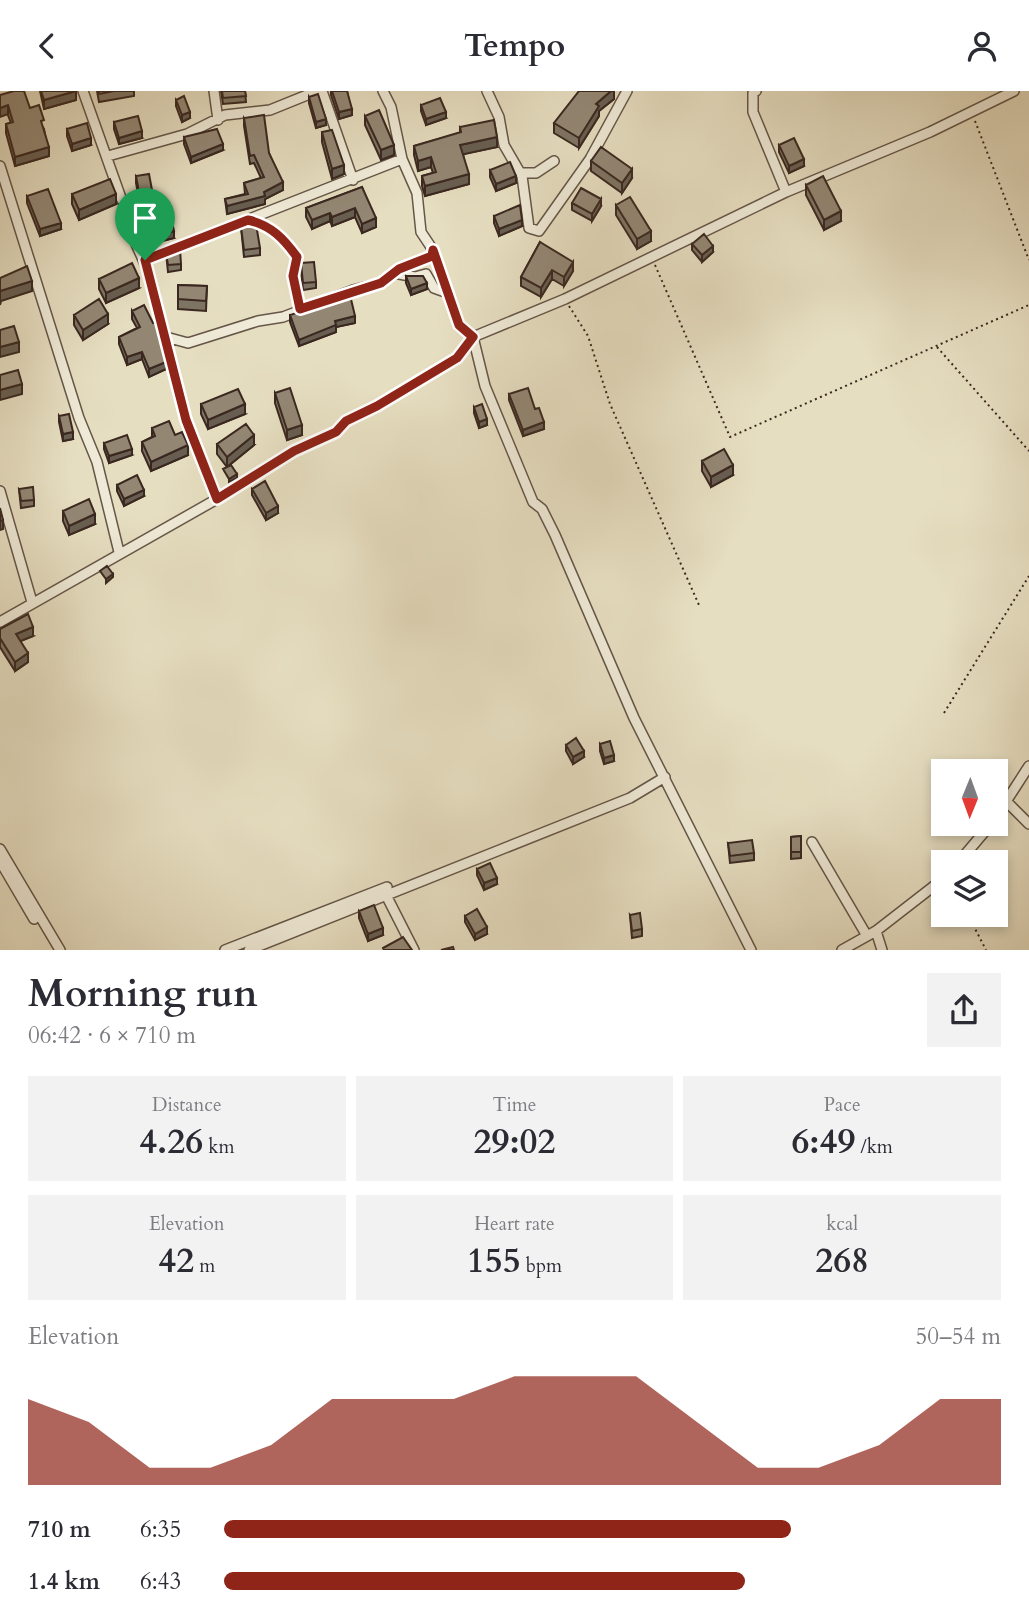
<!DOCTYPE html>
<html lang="en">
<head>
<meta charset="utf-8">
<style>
	body { margin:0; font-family:Cardo,serif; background:#f2f2f3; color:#2b2b33; height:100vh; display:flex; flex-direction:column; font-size:26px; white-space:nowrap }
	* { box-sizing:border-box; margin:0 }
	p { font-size:23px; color:#7c7c81 }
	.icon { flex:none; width:38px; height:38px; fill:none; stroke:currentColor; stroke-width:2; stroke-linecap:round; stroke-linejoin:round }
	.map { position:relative; height:859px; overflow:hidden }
	.panel { display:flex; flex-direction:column; background:#fff; flex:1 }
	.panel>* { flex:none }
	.needle { width:46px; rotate:181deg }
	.fabs { position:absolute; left:931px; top:668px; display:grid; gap:14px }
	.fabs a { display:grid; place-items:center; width:77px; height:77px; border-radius:0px; background:#fff; box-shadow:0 4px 10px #0003; font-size:35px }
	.pin { position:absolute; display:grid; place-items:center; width:60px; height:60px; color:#fff; margin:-72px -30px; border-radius:50% 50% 50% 0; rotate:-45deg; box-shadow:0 0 7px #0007 }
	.pin .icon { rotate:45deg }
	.round { display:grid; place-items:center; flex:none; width:74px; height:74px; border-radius:0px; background:#f2f2f3 }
	.head { display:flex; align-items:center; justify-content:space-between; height:119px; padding:0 28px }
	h1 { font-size:38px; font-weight:700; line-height:52px }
	.metrics { display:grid; grid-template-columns:repeat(3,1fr); gap:10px; height:119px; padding:7px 28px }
	.metrics div { display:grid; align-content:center; border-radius:0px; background:#f2f2f3; text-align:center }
	.metrics b { font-size:35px; font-weight:700 }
	.metrics small { font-size:19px; font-weight:400 }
	.metrics p { font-size:19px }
	.chart { height:196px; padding:14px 28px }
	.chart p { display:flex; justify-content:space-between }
	.chart svg { width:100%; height:126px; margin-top:7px; fill:#8f2418; opacity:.7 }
	ul { padding:0 28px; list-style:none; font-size:23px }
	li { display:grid; grid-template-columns:112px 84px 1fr; align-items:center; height:52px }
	li i { height:18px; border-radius:9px; background:#8f2418 }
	header { display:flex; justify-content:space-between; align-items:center; height:91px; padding:0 28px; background:#fff; font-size:32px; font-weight:700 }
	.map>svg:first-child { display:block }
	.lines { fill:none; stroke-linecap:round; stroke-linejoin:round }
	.street-casing { stroke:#655648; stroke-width:12 }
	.path { stroke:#3a2820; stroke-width:2; stroke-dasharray:2 3.5; stroke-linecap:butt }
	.street { stroke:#efead7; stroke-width:9 }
	.wall { fill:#7e7464; stroke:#3a2820; stroke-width:2 }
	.shaded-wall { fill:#675e51; stroke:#3a2820; stroke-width:2 }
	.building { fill:#938774; stroke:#3a2820; stroke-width:2 }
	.route-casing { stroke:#fff; stroke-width:14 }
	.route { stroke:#8f2418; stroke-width:9 }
</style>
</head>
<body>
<header><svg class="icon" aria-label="back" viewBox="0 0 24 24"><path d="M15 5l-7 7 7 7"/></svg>Tempo<svg class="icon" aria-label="person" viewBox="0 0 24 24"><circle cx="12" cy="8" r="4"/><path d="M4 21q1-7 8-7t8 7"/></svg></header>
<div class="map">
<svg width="1029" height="859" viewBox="0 0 1029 859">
	<rect width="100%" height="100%" fill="#e6dec1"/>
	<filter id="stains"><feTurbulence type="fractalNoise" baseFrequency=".00286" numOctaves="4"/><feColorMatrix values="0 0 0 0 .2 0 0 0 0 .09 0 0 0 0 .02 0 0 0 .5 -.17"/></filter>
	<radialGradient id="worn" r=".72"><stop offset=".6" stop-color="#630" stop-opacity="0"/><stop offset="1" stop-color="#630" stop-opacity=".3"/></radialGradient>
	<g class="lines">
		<!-- street casing -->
		<g class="street-casing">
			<path id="street" d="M83,0L121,107L131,125L136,153L149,182L186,329L217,408
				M214,0L218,29
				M322,0L353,89
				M383,0L391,16L402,68L417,102L421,141L433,159L459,235L473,246L485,295L533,411L542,418L555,444L634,627L751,859
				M487,0L499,26L504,54L522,85L529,137L539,140L590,68L627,0
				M756,0L753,2V21L786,101
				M108,65L187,43L225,24L270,19L317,0
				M0,75L79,327L97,371L119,461
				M519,82H536L554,70
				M249,129C271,134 284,149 297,166L293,185L300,218
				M145,169L402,68
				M394,182L415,186L426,183L434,197L448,202
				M166,246L188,252L258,230L283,226L353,199L381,192L399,178L432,165L433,159
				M0,400L32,511
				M0,531L217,408L294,360L336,341L346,330L377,315L457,267L473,246L565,208L786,101L930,41L1014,0
				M1006,710L1029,733
				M996,726L1029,675
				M812,751L867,845
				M0,758L60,859
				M0,770L34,828
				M958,772L991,733
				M386,804L414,859
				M876,840L882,859
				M225,859L387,796
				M249,859L630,707L665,686
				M842,859L876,840L943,788"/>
		</g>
		<!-- path -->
		<path class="path" d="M975,30L1029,169
			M655,174L730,346L1029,214
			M569,215L588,245L610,313L699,514
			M937,256L1029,360
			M944,622L1029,485
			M968,824L986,859"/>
		<!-- street -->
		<use href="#street" class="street"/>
	</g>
	<!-- wall -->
	<path class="wall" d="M40,0H76V9L44,18Z
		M97,0H134V5L99,11Z
		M221,0H245L246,11L223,13Z
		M331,0H347L352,24L339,28L331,4Z
		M614,0V8L599,20V25L579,57L554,42V32Z
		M0,4L30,17L44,38L49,65L15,75L6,42V33L11,32Z
		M309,6L326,34L316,37L309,12Z
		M176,9L190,27L182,31L176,15Z
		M421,14L446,27L426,34L421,20Z
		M365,25L394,64L381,69L365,34Z
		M244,27L269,62L283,99L265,108V113L227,123L225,108L245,103L244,92L261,87L254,72L250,73L244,35Z
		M114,31L142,47L119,53L114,38Z
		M460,36L497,56L463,63L469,93L425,105L422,95V85L433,82L431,76L418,80L414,64V55L460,42Z
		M67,38L91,54L72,60L67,45Z
		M322,41L344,83L332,88L322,51Z
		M184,46L223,59L191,72L184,53Z
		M779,54L804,75L789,82L779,61Z
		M591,70L632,87L622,102L591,80Z
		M490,79L516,92L496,100L490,86Z
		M136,85L152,99V105L139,108L136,92Z
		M806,94L841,130L824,139L806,104Z
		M362,96L376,136L362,142L355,126L332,135L330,130L312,138L306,126V117Z
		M72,103L116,113L79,129L72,113Z
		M27,105L61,138L40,145L27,112Z
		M572,112L601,115L592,130L572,119Z
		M616,114L651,150L637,158L616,124Z
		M494,125L522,135L499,145L494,132Z
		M150,130L174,147L154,152L150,137Z
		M241,136L260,157V164L244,166Z
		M540,151L573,180L564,195L552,188L541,206L521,195V186Z
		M692,153L713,161L702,171L692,159Z
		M166,162L181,173V179L168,181Z
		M301,179L316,191V197L303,199Z
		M406,185L427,198L411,204L406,192Z
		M99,188L139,197L106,212L99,198Z
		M178,194L207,195L206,220L178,218Z
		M132,220L166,278L149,286L142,268L127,274L119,253V246L137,237L132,228Z
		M74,224L108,233L83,249L74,234Z
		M290,224L355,232L336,236V241L299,255L290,231Z
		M275,302L302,344L287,349L275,312Z
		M509,303L535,318L544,338L523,345L509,309Z
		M201,313L245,323L208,338L201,323Z
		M474,316L487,334L479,337L474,322Z
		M59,325L73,348L63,350L59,331Z
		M152,337L175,344L188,364L151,380L142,360V351L152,346Z
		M104,352L132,364L109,372L104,358Z
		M217,353L254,354L227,376L217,363Z
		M702,370L733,384L711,396L702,380Z
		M117,394L144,405L124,415L117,400Z
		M19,398L34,409V415L21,417Z
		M252,398L278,422L266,429L252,404Z
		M63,420L95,433L69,444L63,430Z
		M0,538L33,545L20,550L28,571L15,580L0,556Z
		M600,653L614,670L604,673L600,660Z
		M566,654L584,666L573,673L566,660Z
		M801,745V767L791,768V746Z
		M728,752L754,762V769L730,772Z
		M477,778L497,793L484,799L477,784Z
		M359,820L383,844L368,850L359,827Z
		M630,824L642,838V845L632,847Z
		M465,825L487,843L475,849L465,831Z"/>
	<!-- shaded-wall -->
	<path class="shaded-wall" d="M76,0V9L44,18V9Z
		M611,0H614V8L599,20V25L579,57V47L596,13Z
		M8,14V23L0,26V17Z
		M352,18V24L339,28V21Z
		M190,21V27L182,31V24Z
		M446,21V27L426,34V28Z
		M326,28V34L316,37V31Z
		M142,40V47L119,53V47Z
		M497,46V56L460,64V54Z
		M91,47V54L72,60V53Z
		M223,53V59L191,72V66Z
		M394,54V64L381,69V59Z
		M49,56V65L15,75V66Z
		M431,66V76L418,80V70Z
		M804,68V75L789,82V75Z
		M344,74V83L332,88V78Z
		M632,78V87L622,102V92Z
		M469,83V93L425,105V95Z
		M516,85V92L496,100V93Z
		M283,91V99L265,108V113L227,123V115L264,101Z
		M116,103V113L79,129V119Z
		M601,108V115L592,130V123Z
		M355,117V126L332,135V126Z
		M841,120V130L824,139V129Z
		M330,122V130L312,138V129Z
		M376,127V136L362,142V133Z
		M522,129V135L499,145V138Z
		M61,132V138L40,145V138Z
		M174,140V147L154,152V145Z
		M651,140V150L637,158V148Z
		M713,155V161L702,171V164Z
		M573,171V180L564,195V186Z
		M552,179V188L541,206V197Z
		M139,187V197L106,212V202Z
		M32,190V200L1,210L0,214V200Z
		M427,192V198L411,204V198Z
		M108,223V233L83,249V239Z
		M355,225V232L336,236V241L299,255V249L335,230Z
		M19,251V261L0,266V256Z
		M142,261V268L127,274V266Z
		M166,271V278L149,286V278Z
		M22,293V303L0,309V299Z
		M245,313V323L208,338V329Z
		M487,328V334L479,337V331Z
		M544,331V338L523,345V339Z
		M302,334V344L287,349V339Z
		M73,341V348L63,350V343Z
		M254,344V354L227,376V366Z
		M188,354V364L151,380V371Z
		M132,358V364L109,372V365Z
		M733,374V384L711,396V386Z
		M237,383V387L229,391V388Z
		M144,399V405L124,415V408Z
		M278,415V422L266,429V422Z
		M95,423V433L69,444V435Z
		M3,429V438L0,439V430Z
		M113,483V486L106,492V488Z
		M33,536V545L16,552V543Z
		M28,562V571L15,580V571Z
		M584,660V666L573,673V666Z
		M614,664V670L604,673V667Z
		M497,787V793L484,799V792Z
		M487,836V843L475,849V843Z
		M383,837V844L368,850V843Z"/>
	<!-- building -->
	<path class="building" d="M14,0H24L30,17L39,14L44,29L41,30L49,56L15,66L6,33L13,31L8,14L0,17V4Z
		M41,0H76L44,9Z
		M99,0H114L99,3Z
		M222,0H245L246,5L223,7Z
		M332,0H347L352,18L339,21Z
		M579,0H611L596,13L599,15L579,47L554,32Z
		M318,3L326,28L316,31L309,6Z
		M184,5L190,21L182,24L176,9Z
		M440,7L446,21L426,28L421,14Z
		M379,19L394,54L381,59L365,25Z
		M264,24L269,62L283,91L264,101L265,105L227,115L225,108L248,103L244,92L264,86L254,64L250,65L244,27Z
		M138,25L142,40L119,47L114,31Z
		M494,29L497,46L460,54L469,83L425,95L422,85L436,81L431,66L418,70L414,55L461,41L460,36Z
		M87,32L91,47L72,53L67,38Z
		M217,38L223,53L191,66L184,46Z
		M332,39L344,74L332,78L322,41Z
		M794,47L804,68L789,75L779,54Z
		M601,56L632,78L622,92L591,70Z
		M510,71L516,85L496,93L490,79Z
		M149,83L152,99L139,101L136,85Z
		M823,85L841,120L824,129L806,94Z
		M110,88L116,103L79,119L72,103Z
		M362,96L376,127L362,133L355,117L332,126L330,122L312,129L306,117Z
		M581,97L601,108L592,123L572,112Z
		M48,98L61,132L40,138L27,105Z
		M630,106L651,140L637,148L616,114Z
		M520,114L522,129L499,138L494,125Z
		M171,126L174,140L154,145L150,130Z
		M256,133L260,157L244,159L241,136Z
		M704,143L713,155L702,164L692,153Z
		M540,151L573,171L564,186L552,179L541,197L521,186Z
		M180,158L181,173L168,174L166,162Z
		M314,171L316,191L303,192L301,172Z
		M132,172L139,187L106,202L99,188Z
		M27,175L32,190L0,200V187Z
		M406,185H423L427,192L411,198Z
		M178,194L207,195L206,210L178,208Z
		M350,204L355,225L335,230L336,234L299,249L290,224Z
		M99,208L108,223L83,239L74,224Z
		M144,214L153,232L156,231L166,271L149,278L142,261L127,266L119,246L140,236L132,220Z
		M14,235L19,251L0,256V239Z
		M18,279L22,293L0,299V284Z
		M290,297L302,334L287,339L275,302Z
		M528,297L535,318L539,317L544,331L523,339L509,303Z
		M238,298L245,313L208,329L201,313Z
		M482,313L487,328L479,331L474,316Z
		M69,323L73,341L63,343L59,325Z
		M169,330L175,344L182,341L188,354L151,371L142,351L155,345L152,337Z
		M246,333L254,344L227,366L217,353Z
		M127,344L132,358L109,365L104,352Z
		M724,358L733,374L711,386L702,370Z
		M231,374L237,383L229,388L223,378Z
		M137,384L144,399L124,408L117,394Z
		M265,390L278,415L266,422L252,398Z
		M33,396L34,409L21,410L19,398Z
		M89,408L95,423L69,435L63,420Z
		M0,417L3,429L0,430Z
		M107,475L113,483L106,488L100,480Z
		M28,523L33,536L16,543L28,562L15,571L0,547V538Z
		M576,647L584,660L573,666L566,654Z
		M610,650L614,664L604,667L600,653Z
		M801,745V761H791V746Z
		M752,749L754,762L730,765L728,752Z
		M490,772L497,787L484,792L477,778Z
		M374,814L383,837L368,843L359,820Z
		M477,818L487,836L475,843L465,825Z
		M640,822L642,838L632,840L630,824Z
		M403,846L412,859H384L383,857Z
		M453,856L454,859H441Z"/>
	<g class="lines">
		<!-- route casing -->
		<g class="route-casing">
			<path id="route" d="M248,129C271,134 284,148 297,166L293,185L300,218L381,192L399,178L432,165L433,159L459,234L473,246L457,267L377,315L346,330L336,341L294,360L217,408L186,329L145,169Z"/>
		</g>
		<!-- route -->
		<use href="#route" class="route"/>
	</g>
	<rect width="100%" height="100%" filter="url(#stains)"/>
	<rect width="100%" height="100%" fill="url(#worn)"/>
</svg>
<div class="fabs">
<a><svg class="needle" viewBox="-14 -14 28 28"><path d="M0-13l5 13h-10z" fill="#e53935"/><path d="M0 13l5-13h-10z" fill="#7c7c81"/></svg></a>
<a><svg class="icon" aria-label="layers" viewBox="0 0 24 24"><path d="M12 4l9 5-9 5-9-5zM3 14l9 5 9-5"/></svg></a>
</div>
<div class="pin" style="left:145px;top:169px;background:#1e9e55"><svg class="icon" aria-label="arrive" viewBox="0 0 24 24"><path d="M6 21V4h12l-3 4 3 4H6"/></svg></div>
</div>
<section class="panel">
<div class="head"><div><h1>Morning run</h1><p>06:42 · 6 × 710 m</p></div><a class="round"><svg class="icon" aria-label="share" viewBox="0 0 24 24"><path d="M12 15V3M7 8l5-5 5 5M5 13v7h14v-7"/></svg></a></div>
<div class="metrics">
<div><p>Distance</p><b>4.26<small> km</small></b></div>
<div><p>Time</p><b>29:02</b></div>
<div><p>Pace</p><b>6:49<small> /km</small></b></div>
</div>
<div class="metrics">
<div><p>Elevation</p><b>42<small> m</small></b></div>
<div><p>Heart rate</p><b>155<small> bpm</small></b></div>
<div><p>kcal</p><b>268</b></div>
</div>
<div class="chart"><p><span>Elevation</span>50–54 m</p>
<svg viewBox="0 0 160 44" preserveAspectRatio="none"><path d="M0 44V14L10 22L20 38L30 38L40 30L50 14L60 14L70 14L80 6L90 6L100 6L110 22L120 38L130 38L140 30L150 14L160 14V44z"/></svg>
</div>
<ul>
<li><b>710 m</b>6:35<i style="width:73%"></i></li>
<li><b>1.4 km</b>6:43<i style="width:67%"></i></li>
</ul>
</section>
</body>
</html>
